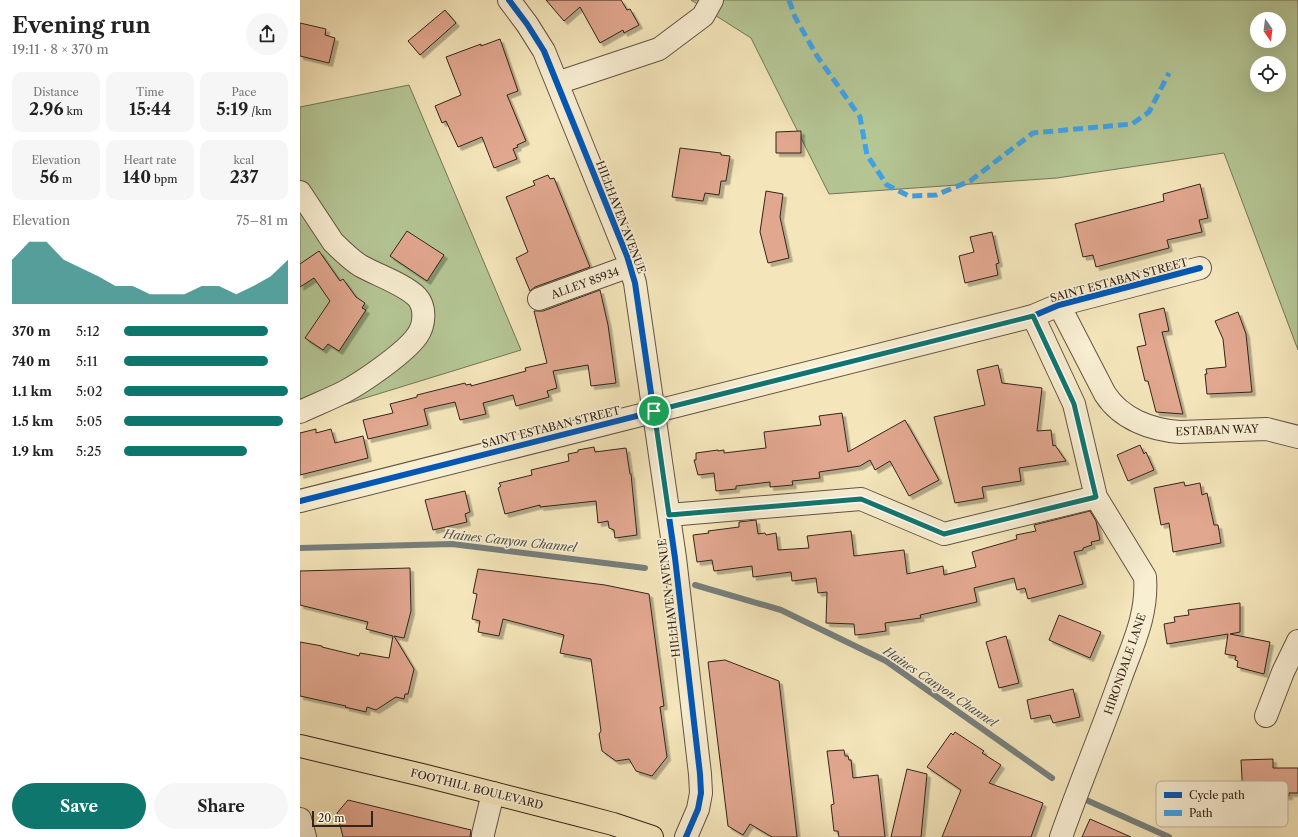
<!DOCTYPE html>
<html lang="en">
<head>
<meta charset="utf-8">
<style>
	body { margin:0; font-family:"Libre Caslon Text",serif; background:#f6f6f6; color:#222; height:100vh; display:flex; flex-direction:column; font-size:15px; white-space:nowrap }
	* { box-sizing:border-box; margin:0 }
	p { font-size:13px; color:#767676 }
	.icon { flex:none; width:22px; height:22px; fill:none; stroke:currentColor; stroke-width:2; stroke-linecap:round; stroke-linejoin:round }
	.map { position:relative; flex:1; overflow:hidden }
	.drawer { display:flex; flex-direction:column; background:#fff; width:300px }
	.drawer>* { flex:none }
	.needle { width:26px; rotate:166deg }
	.tools { position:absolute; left:950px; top:12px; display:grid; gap:8px }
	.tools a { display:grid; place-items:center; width:36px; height:36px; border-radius:50%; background:#fff; box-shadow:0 4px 16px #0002; font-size:20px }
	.scale { position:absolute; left:12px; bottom:10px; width:61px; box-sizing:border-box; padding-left:4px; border:2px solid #33241b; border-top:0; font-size:11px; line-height:14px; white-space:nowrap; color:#33241b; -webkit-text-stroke:3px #f8eed2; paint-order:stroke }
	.pin { position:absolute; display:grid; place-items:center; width:34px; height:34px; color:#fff; margin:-17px; border:2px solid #fff; border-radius:50%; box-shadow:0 1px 4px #0007 }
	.round { display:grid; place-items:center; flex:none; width:42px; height:42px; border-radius:21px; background:#f6f6f6 }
	.overview { display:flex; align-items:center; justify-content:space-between; height:68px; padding:0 12px }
	h1 { font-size:22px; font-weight:800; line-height:30px }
	.metrics { display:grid; grid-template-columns:repeat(3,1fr); gap:6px; height:68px; padding:4px 12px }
	.metrics div { display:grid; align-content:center; border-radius:10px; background:#f6f6f6; text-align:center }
	.metrics b { font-size:17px; font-weight:800 }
	.metrics small { font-size:11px; font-weight:400 }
	.metrics p { font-size:11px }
	.chart { height:112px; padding:8px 12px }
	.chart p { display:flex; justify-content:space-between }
	.chart svg { width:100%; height:72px; margin-top:4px; fill:#0f766e; opacity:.7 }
	.action { display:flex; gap:8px; margin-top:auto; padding:8px 12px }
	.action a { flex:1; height:46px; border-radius:24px; background:#0f766e; color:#fff; font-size:16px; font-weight:800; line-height:46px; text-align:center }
	.action a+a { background:#f6f6f6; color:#222 }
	ul { padding:0 12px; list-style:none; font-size:13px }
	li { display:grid; grid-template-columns:64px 48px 1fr; align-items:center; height:30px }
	li i { height:10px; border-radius:5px; background:#0f766e }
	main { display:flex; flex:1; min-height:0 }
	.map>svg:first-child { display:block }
	.green { fill:#b5c695; stroke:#747558; fill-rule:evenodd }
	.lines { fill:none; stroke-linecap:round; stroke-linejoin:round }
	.stream { stroke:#767f7c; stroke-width:6 }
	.building { fill:#e1a78f; stroke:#33241b; filter:url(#shadow) }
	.minor-casing { stroke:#635443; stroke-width:24 }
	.major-casing { stroke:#33241b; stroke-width:24 }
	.minor { stroke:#f8eed2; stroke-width:22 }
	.major { stroke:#f4e5ba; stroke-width:22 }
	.quiet { stroke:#3ea2ea; stroke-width:5; stroke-dasharray:10 5; stroke-linecap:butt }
	.cycleway-casing { stroke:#f8eed2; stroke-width:8 }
	.cycleway { stroke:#0057b8; stroke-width:6 }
	.route-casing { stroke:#fff; stroke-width:8 }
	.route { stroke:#0f766e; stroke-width:5 }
	.labels { text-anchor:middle; stroke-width:3.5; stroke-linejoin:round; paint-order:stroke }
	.street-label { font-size:11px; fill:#33241b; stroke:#f8eed2 }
	.water-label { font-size:12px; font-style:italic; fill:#54524b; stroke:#f8eed2 }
	.key { fill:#f8eed2; stroke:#bdb19b; stroke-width:1 }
	.key-label { font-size:11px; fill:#33241b }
</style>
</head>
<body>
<main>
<section class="drawer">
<div class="overview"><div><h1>Evening run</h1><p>19:11 · 8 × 370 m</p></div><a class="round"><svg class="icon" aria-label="share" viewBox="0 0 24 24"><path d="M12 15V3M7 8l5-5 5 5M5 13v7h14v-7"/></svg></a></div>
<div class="metrics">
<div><p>Distance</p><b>2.96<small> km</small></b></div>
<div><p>Time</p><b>15:44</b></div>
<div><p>Pace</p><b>5:19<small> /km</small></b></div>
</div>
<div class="metrics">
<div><p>Elevation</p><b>56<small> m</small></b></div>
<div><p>Heart rate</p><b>140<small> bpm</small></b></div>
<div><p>kcal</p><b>237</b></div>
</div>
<div class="chart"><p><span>Elevation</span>75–81 m</p>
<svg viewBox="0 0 160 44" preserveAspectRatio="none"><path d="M0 44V17L10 6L20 6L30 17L40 22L50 27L60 33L70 33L80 38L90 38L100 38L110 33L120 33L130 38L140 33L150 27L160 17V44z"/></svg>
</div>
<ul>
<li><b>370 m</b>5:12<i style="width:88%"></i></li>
<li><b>740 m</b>5:11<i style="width:88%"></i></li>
<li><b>1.1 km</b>5:02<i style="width:100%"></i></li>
<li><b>1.5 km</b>5:05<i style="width:97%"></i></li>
<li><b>1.9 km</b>5:25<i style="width:75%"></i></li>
</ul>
<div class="action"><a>Save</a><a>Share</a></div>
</section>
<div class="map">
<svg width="998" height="837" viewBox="0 0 998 837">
	<defs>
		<filter id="shadow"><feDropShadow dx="3.5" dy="3.5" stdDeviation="0" flood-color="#0004"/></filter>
	</defs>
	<rect width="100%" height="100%" fill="#f4e5ba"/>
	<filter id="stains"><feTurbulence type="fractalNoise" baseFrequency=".005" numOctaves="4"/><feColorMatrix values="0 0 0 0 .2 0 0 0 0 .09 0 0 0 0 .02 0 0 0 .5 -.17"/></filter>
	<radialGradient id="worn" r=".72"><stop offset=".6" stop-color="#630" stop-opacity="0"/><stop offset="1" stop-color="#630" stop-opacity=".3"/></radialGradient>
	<!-- green -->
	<path class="green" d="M391,0H998V350L924,153L757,178L529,194L451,38ZM957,19H979V41H957ZM957,63H979V85H957Z
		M109,85L221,350L0,418V107Z"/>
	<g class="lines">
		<!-- stream -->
		<path class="stream" d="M0,548L152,544L345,568
			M395,585L481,610L586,661L752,778
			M784,799L869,837"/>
	</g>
	<!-- building -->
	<path class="building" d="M246,0H321L327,10L330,9L339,25L324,33L323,30L300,43L280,7L264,21Z
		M145,10L156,23L120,55L108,41Z
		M0,23L26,29L25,35L35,38L29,63L0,56Z
		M200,39L218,91L207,95L226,141L217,145L218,147L213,149L217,159L194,168L182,137L158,147L146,121L142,123L135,106L161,95L146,57L181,44V46Z
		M501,131V153H476V132Z
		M380,148L421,153V155L430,156L426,181H421L419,195L405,193L403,201L372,197Z
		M248,175L250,179L254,178L290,267L235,287L230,291L216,258L228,252L206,197L235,185L233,181Z
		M900,184L908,218L899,220L902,232L867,240L869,248L796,267L793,255L783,257L775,224L864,201L863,194Z
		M466,191L483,194L480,217L489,258L468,263L460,232Z
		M107,231L144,255L127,281L90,256Z
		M692,232L699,263L696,264L698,275L665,283L659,256L674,252L670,237Z
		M19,251L40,281L43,279L56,297L65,303L62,308L66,310L39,351L28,344L23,350L5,338L30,301L14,278L0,287V264Z
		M300,290L308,325L316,383L291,386L288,365L253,371L257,388L247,391L249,397L216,406L213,395L183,403L186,414L160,420L155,402L124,409L128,425L68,439L63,420L93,413L90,404L117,397V395L165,383L166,385L171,384V386L226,371L225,368L247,363L234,311H243Z
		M864,308L869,331L862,332L883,414L856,412L848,381H845L837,347L846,345L839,314Z
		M938,312L946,334L952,392L907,394L905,374H907L906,369L926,367L923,339L915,321Z
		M698,365L702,383L742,388L737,431L751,430L753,446L755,445L766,461L719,468L721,481L682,487L684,498L655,503L634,417L685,405L677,370Z
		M542,413L548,452L605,420L639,480L609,496L590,461L575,470L570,460L560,466L519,472L520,478L492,481L493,485L470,487V482L436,486V489L416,491L414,473L398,475L394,460H396V453L418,450V451L424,450V453L466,448L464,432L521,425L519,416Z
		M16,429V433L31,429L35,443L63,436L68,458L0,475V433Z
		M840,445L844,454L846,452L854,470L828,481L817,455Z
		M294,447L295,452L326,448L330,474H331L337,535L315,538L314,530L309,528L308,521L298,523L296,501L240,507V505L205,514L198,488L201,486L199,483L232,475L231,470L269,461L268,454L278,452V450Z
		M884,482L885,486L900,483L902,495L907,493L914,525H918L921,543L873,552L869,523L861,525L854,488Z
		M165,491L170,512L165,514L167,522L133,530L125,500Z
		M790,511L796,521L800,540L791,542L792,545L783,548V550L774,552L783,584L728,599L725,588L717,590L714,578L674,588L677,602L620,615L621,618L585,623L586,631L565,634L555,635L554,624L526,623L527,592L518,593L516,578L492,581L491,572L453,577L452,566L414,571L412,560L397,562L393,535L409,533L408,531L439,527V522L456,520L458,534L465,533L466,535L476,533L478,550L509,548L507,536L551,531L554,556L604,550L607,574L643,566L644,575L676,567L672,552L717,539L716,535L736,531L734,525Z
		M110,568L111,611L104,638L94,636L114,669L108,694H105L104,699L96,697L76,710L67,707L66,712L45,707L46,706L0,696V642L22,646V647L59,656L60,653L89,658L93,636L66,629L68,622L0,605V571Z
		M178,569L305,585L349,594L364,706L360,707L367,757L352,776L336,771L329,759L316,761L302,751L299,734L301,731L291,659L260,653L264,635L203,619L199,636L178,632L180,621L172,619L177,594L173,593Z
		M940,603V632L930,634L970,642L964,674L937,667L938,661L935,660L936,656L925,654L928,634L867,644L864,624L875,622L874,617L889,615L888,610Z
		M759,615L801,632L790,658L749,640Z
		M706,636L719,683L699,688L686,642Z
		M425,660L479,681L497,837H472L450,824L443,835L428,826L408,662Z
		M773,689L780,717L753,723L750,715L731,719L727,700Z
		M655,732L684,751L682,753L701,765L689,783L743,803L731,837H642L661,790L627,767L651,733L653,735Z
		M544,750L545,756H548L549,760H551L553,778L578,775L585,837H539L538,831H534L531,805L534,804L527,751Z
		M973,759V768H998V793H989V796L943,798L941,760Z
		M607,769L627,774L621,837H591Z
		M48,800L171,830L170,837H43L37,813Z
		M790,819L831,837H782Z"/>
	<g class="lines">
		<!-- minor casing -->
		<g class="minor-casing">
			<path id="minor" d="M209,0L227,24L244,51L327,256L335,283L375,558L400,774L401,793L398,809L386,837
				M257,83L359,49L403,16L412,0
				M0,192L33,242C41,250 51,260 61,266C77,275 104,284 117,297C126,307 125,325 117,336C105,353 63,382 44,392C30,399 15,405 0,412
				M239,299L330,266
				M759,305L805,394C821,419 851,430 880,432L967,429L998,437
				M733,316L774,404L796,497L845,577C848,614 833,644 821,677C802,731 780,783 761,837
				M0,501L733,316L759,305L900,268
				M369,515L561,499L644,534L796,497
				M966,716L983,672L998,641
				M0,819L5,837
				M183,837V834L193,793"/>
		</g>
		<!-- major casing -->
		<g class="major-casing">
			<path id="major" d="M0,746L122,775L279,815L313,824L352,837"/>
		</g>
		<!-- minor -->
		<use href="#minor" class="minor"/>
		<!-- major -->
		<use href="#major" class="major"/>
		<!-- quiet -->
		<path class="quiet" d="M489,0L495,17L517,56L560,117L567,155L587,185L609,196L636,195L670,181L733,133L832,124L849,112L869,73"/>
		<!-- cycleway casing -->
		<g class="cycleway-casing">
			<path id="cycleway" d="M209,0L227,24L244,51L327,256L335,283L375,558L400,774L401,793L398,809L386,837
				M0,501L733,316L759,305L900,268"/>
		</g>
		<!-- cycleway -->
		<use href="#cycleway" class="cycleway"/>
	</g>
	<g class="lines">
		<!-- route casing -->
		<g class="route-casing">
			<path id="route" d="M733,316L774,404L796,497L644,534L561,499L369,515L354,411Z"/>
		</g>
		<!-- route -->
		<use href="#route" class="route"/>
	</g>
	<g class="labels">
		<!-- street labels -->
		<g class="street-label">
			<text transform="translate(321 217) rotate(69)" y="4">HILLHAVEN AVENUE</text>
			<text transform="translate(819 280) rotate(-15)" y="4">SAINT ESTABAN STREET</text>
			<text transform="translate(285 283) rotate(-20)" y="4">ALLEY 85934</text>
			<text transform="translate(251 427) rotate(-14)" y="4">SAINT ESTABAN STREET</text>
			<text transform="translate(917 430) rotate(-2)" y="4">ESTABAN WAY</text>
			<text transform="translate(369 598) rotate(-97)" y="4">HILLHAVEN AVENUE</text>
			<text transform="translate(825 664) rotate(-71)" y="4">HIRONDALE LANE</text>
			<text transform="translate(177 789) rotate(14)" y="4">FOOTHILL BOULEVARD</text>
		</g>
		<!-- water labels -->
		<g class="water-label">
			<text transform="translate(210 541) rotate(6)" y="4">Haines Canyon Channel</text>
			<text transform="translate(640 687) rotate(34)" y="4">Haines Canyon Channel</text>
		</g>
	</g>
	<!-- legend -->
	<rect x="856" y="781" width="132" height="46" rx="6" class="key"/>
	<rect x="864" y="792" width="18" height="6" fill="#0057b8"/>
	<rect x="864" y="810" width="18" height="6" fill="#3ea2ea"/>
	<g class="key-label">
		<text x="889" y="799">Cycle path</text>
		<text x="889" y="817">Path</text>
	</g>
	<rect width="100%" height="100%" filter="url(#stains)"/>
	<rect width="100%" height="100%" fill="url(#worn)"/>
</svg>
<div class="tools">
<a><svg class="needle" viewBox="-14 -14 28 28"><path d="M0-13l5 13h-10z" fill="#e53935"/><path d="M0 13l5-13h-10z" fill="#767676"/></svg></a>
<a><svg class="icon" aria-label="locate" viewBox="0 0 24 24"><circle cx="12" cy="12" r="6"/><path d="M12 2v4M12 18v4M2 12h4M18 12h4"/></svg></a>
</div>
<div class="scale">20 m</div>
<div class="pin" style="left:354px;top:411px;background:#1e9e55"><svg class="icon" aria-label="arrive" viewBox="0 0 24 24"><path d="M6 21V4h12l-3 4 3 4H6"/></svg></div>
</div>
</main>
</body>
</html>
